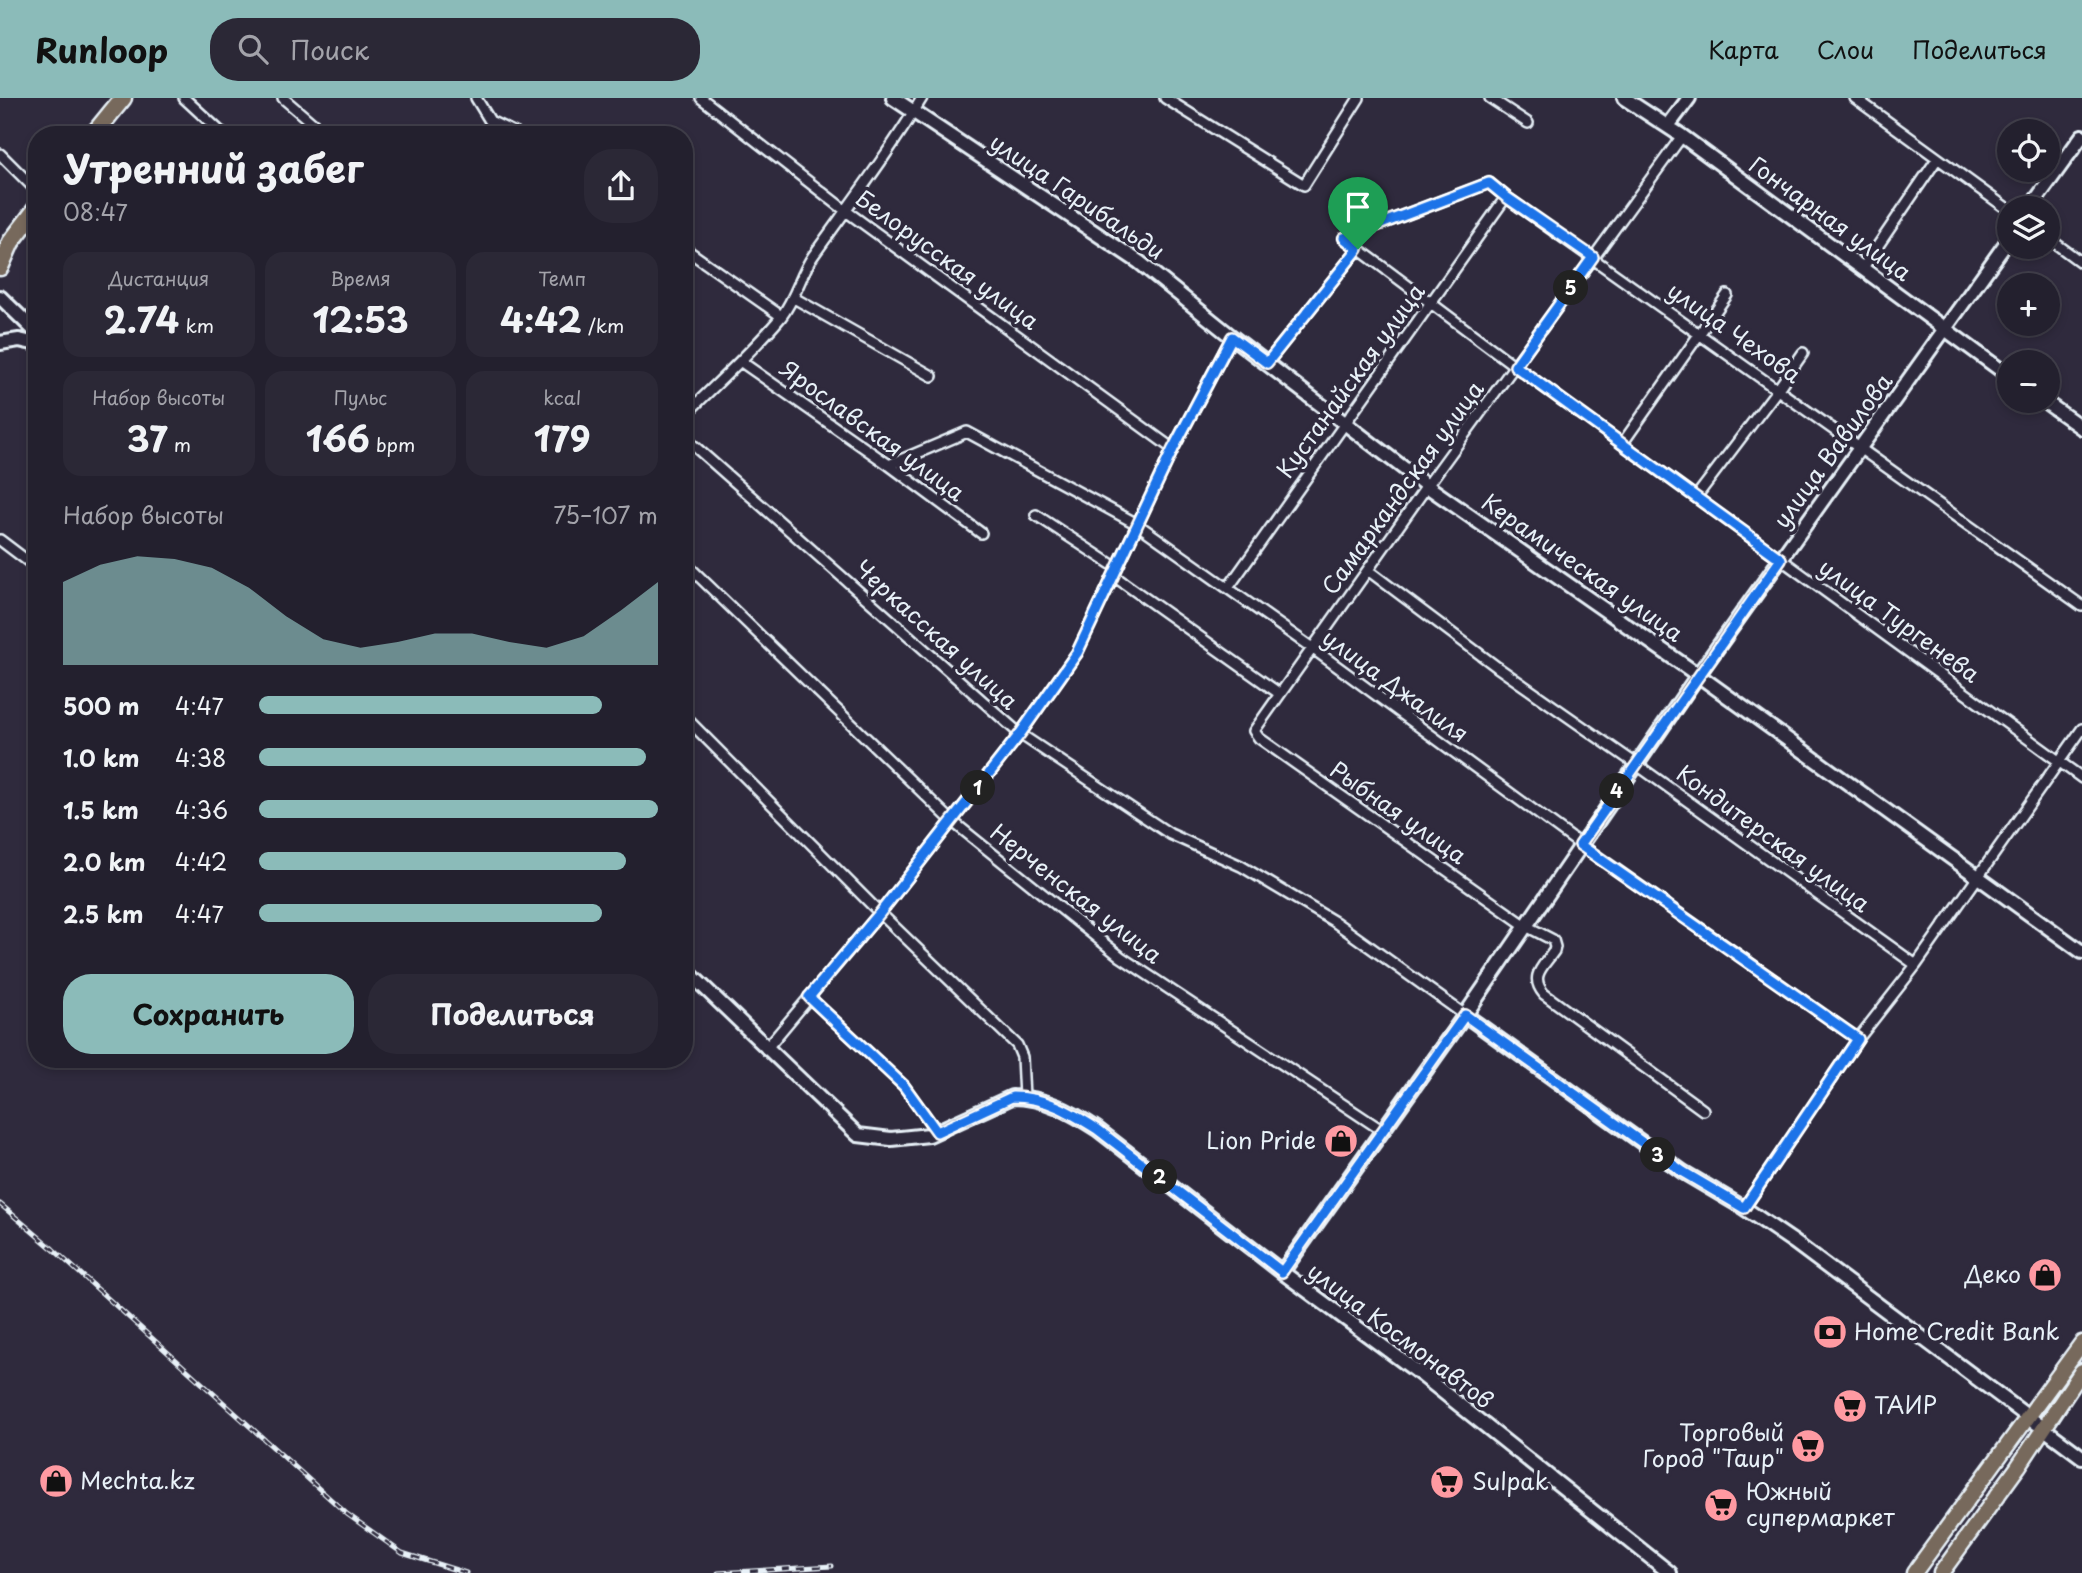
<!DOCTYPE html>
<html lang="ru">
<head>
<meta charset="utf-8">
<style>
	body { margin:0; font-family:"Playpen Sans",sans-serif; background:#2b2836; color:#f1f3f6; height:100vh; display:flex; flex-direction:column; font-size:26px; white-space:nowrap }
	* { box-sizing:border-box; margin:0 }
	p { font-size:23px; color:#a3a3aa }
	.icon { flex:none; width:38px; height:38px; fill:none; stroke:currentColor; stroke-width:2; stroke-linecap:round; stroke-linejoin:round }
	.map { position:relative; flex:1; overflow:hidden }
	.details { position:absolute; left:28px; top:28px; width:665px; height:942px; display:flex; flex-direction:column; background:#23202e; border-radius:28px; box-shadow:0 4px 10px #0003,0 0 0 2px #403e4a }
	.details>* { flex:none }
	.tools { position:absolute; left:1997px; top:21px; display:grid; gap:14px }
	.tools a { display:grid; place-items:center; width:63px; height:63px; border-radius:50%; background:#23202e; box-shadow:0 4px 10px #0003,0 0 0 2px #403e4a; font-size:35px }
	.pin { position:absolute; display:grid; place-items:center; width:60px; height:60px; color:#fff; margin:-72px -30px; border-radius:50% 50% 50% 0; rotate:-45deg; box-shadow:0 0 7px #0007 }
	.pin .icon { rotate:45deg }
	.km { position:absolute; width:35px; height:35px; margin:-18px; border-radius:50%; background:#222; color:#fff; font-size:19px; line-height:35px; text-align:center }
	.round { display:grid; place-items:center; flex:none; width:74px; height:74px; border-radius:28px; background:#2b2836 }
	.overview { display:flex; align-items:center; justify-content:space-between; height:119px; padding:0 35px }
	h1 { font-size:38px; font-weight:700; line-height:52px }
	.stats { display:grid; grid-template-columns:repeat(3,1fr); gap:10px; height:119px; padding:7px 35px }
	.stats div { display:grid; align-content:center; border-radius:18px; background:#2b2836; text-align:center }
	.stats b { font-size:35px; font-weight:700 }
	.stats small { font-size:19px; font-weight:400 }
	.stats p { font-size:19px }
	.chart { height:196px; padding:14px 35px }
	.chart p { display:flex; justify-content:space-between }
	.chart svg { width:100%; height:126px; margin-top:7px; fill:#8bbbb9; opacity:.7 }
	.action { display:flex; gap:14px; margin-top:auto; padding:14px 35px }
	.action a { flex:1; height:80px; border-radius:28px; background:#8bbbb9; color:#111; font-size:28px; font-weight:700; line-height:80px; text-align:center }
	.action a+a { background:#2b2836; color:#f1f3f6 }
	ul { padding:0 35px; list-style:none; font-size:23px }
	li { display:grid; grid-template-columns:112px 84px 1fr; align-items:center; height:52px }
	li i { height:18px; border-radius:9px; background:#8bbbb9 }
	header { display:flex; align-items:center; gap:42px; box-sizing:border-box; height:98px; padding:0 35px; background:#8bbbb9; color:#111 }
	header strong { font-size:33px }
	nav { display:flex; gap:38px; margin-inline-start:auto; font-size:24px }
	.search { width:490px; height:63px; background:#2b2836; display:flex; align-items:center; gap:18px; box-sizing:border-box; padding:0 24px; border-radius:28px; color:#a3a3aa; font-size:26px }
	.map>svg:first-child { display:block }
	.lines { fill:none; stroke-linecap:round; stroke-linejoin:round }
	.street-casing { stroke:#e8f1f8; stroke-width:14 }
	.secondary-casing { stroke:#e8f1f8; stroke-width:18 }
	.primary-casing { stroke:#e8f1f8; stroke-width:19 }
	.highway-casing { stroke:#e8f1f8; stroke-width:21 }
	.street { stroke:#2f2a3d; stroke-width:9 }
	.secondary { stroke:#2f2a3d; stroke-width:12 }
	.primary { stroke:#77695c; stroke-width:14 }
	.highway { stroke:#77695c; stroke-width:16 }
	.rail-casing { stroke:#e8f1f8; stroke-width:5 }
	.rail { stroke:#2f2a3d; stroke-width:2.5; stroke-dasharray:8; stroke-linecap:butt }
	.route-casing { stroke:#fff; stroke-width:14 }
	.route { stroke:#1a73e8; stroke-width:9 }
	.labels { text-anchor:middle; stroke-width:7; stroke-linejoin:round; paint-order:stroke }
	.street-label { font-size:23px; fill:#e8f1f8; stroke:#2f2a3d }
	.poi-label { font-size:23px; fill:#e8f1f8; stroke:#2f2a3d; text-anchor:start }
</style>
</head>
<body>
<header>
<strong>Runloop</strong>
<div class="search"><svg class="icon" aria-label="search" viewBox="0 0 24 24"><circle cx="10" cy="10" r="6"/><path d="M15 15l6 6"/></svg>Поиск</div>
<nav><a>Карта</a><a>Слои</a><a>Поделиться</a></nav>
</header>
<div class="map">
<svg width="2082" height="1475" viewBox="0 0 2082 1475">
	<rect width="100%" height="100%" fill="#2f2a3d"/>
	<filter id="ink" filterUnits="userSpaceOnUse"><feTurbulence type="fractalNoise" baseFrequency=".0143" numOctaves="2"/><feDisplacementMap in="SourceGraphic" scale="14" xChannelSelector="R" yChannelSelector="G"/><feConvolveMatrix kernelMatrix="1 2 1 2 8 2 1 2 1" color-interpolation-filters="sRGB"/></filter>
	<g filter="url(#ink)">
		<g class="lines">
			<!-- street casing -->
			<g class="street-casing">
				<path id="street" d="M184,0L224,37
					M283,0L326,37
					M476,0L490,23L519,37
					M701,0L846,113L1173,351
					M1165,0L1304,87L1359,0
					M1490,0L1528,25
					M1855,0L2009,112
					M1682,38L1427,388L1254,633L1259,640L1526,828L1553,842L1555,849L1554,853C1543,869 1529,878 1544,896L1703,1012
					M0,56L37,93
					M1344,140L1515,268L2082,680
					M1344,140L1489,85L1506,99L2082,508
					M2048,140L2082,165
					M684,150L781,218
					M1862,171L1937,61
					M794,200L932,278
					M740,263L889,367L981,435
					M1267,265L1358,151
					M684,318C717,285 752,254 781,219C796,200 800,177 813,158C850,106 889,55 922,0
					M684,339L1020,636L1170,736L1241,768L1335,824L1465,917
					M1622,346L1727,197
					M889,367L967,334L1137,426L1312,550L1581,747L1858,941
					M1696,399L1778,291L1803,255
					M1036,417L1117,470
					M0,442L37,470
					M684,464L952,723L1121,859L1383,1033
					M1369,473L1497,569L1636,666L1916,867
					M1114,478L1280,596
					M1228,490L1506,99
					M684,618L880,815L1017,947L1022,959L1024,999
					M809,899L904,988L937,1034
					M766,951L880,815L1020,636L1077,555L1173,351L1232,239
					M1744,1110L1858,941L1916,867L2082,631"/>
			</g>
			<!-- secondary casing -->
			<g class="secondary-casing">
				<path id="secondary" d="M893,0L1139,164L1232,239L1427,388L1698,577L2082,854
					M1624,0L1682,38L2009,278
					M1668,28L1689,0
					M2030,110L2082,38
					M0,199L37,235
					M0,245L19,242L37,246
					M2044,303L2082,330
					M684,870L858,1037L891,1041L929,1037L1012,999C1045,999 1071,1014 1097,1031L1282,1174L1423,1278L1670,1475
					M1465,917L1683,1074L1744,1110L1794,1144L2082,1359
					M1282,1174L1465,917L1698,577L2009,141"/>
			</g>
			<!-- primary casing -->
			<g class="primary-casing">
				<path id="primary" d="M1914,1475L2082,1245
					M1941,1475L2018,1369L2082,1273"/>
			</g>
			<!-- highway casing -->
			<g class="highway-casing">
				<path id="highway" d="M93,37L123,0
					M0,169L11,144L37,110"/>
			</g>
			<!-- street -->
			<use href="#street" class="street"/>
			<!-- secondary -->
			<use href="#secondary" class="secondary"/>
			<!-- primary -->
			<use href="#primary" class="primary"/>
			<!-- highway -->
			<use href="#highway" class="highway"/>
			<!-- rail casing -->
			<g class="rail-casing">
				<path id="rail" d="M0,1106L53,1151L347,1416L402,1455L466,1475
					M718,1475L832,1468"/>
			</g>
			<!-- rail -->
			<use href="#rail" class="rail"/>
		</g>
	</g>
	<g class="lines" filter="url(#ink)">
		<!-- route casing -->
		<g class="route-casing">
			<path id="route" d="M1489,85L1506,99L1593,159L1515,268L1781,461L1580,747L1858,941L1744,1110L1683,1074L1465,917L1282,1174L1097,1031C1070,1014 1046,999 1012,999L937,1034L904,988L809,899L880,815L1020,636L1077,555L1173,351L1232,239L1267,265L1358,151L1344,140Z"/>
		</g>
		<!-- route -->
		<use href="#route" class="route"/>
	</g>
	<!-- icons -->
	<defs>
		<g id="shop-disc" transform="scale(1.75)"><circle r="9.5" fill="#ff9aa2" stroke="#2f2a3d"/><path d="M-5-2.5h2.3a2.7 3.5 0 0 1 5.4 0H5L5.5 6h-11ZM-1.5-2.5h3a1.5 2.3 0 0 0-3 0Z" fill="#111"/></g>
		<g id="bank-disc" transform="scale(1.75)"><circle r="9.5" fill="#ff9aa2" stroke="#2f2a3d"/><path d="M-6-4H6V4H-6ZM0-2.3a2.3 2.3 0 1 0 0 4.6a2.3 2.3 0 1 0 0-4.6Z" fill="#111"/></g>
		<g id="supermarket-disc" transform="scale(1.75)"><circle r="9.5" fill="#ff9aa2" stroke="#2f2a3d"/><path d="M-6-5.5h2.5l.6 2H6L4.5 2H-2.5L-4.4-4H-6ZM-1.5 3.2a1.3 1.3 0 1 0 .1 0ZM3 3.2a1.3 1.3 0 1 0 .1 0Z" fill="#111"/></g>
	</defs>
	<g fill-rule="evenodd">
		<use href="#shop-disc" x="1341" y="1043"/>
		<use href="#shop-disc" x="2045" y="1177"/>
		<use href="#bank-disc" x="1830" y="1234"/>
		<use href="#supermarket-disc" x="1850" y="1308"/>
		<use href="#supermarket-disc" x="1808" y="1348"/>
		<use href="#shop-disc" x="56" y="1383"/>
		<use href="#supermarket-disc" x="1447" y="1384"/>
		<use href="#supermarket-disc" x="1721" y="1407"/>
	</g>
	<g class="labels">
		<!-- street labels -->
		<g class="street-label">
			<text transform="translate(1077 99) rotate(34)" y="8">улица Гарибальди</text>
			<text transform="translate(1830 121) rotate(36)" y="8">Гончарная улица</text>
			<text transform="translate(947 162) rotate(36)" y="8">Белорусская улица</text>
			<text transform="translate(1734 235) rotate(35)" y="8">улица Чехова</text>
			<text transform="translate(1351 283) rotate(-54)" y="8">Кустанайская улица</text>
			<text transform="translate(872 333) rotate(36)" y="8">Ярославская улица</text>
			<text transform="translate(1833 353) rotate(-54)" y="8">улица Вавилова</text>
			<text transform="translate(1403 390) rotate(-54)" y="8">Самаркандская улица</text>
			<text transform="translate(1582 470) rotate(35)" y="8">Керамическая улица</text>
			<text transform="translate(1899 523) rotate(36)" y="8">улица Тургенева</text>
			<text transform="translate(936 537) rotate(42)" y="8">Черкасская улица</text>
			<text transform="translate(1395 588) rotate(36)" y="8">улица Джалиля</text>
			<text transform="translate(1398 715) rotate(35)" y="8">Рыбная улица</text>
			<text transform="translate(1773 741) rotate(36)" y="8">Кондитерская улица</text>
			<text transform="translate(1076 796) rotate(38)" y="8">Нерченская улица</text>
			<text transform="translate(1400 1238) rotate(37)" y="8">улица Космонавтов</text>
		</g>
		<!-- poi labels -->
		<g class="poi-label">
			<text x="1316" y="1051" text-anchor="end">Lion Pride</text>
			<text x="2021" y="1185" text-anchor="end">Деко</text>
			<text x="1854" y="1242">Home Credit Bank</text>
			<text x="1874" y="1316">ТАИР</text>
			<text x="1784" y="1343" text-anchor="end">Торговый<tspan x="1784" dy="26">Город "Таир"</tspan></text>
			<text x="80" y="1391">Mechta.kz</text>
			<text x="1472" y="1392">Sulpak</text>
			<text x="1746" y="1402">Южный<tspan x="1746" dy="26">супермаркет</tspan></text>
		</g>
	</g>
</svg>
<div class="tools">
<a><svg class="icon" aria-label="locate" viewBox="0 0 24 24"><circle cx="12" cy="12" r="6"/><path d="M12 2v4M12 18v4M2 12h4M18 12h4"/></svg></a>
<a><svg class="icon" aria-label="layers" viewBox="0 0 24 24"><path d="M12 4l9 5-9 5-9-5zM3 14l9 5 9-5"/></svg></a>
<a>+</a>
<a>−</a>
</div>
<div class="pin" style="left:1358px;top:151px;background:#1e9e55"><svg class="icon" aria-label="arrive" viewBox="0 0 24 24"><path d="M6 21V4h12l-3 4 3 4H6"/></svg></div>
<b class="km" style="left:978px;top:690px">1</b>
<b class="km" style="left:1160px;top:1079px">2</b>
<b class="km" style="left:1658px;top:1057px">3</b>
<b class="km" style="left:1617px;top:693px">4</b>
<b class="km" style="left:1571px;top:190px">5</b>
<section class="details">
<div class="overview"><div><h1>Утренний забег</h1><p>08:47</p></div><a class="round"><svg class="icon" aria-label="share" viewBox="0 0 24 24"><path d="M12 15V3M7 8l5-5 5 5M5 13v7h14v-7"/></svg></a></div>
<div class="stats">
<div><p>Дистанция</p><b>2.74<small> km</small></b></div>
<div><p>Время</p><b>12:53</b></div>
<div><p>Темп</p><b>4:42<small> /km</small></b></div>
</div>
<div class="stats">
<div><p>Набор высоты</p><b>37<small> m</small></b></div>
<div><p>Пульс</p><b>166<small> bpm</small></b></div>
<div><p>kcal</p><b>179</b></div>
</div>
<div class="chart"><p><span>Набор высоты</span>75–107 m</p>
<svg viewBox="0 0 160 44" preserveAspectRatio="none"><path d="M0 44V15L10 9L20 6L30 7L40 10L50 17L60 27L70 35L80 38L90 36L100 33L110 33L120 36L130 38L140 34L150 25L160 15V44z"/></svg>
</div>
<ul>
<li><b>500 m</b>4:47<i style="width:86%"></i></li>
<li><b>1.0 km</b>4:38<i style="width:97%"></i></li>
<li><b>1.5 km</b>4:36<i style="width:100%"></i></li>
<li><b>2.0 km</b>4:42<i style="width:92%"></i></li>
<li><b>2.5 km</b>4:47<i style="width:86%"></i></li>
</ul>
<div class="action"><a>Сохранить</a><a>Поделиться</a></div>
</section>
</div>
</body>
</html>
